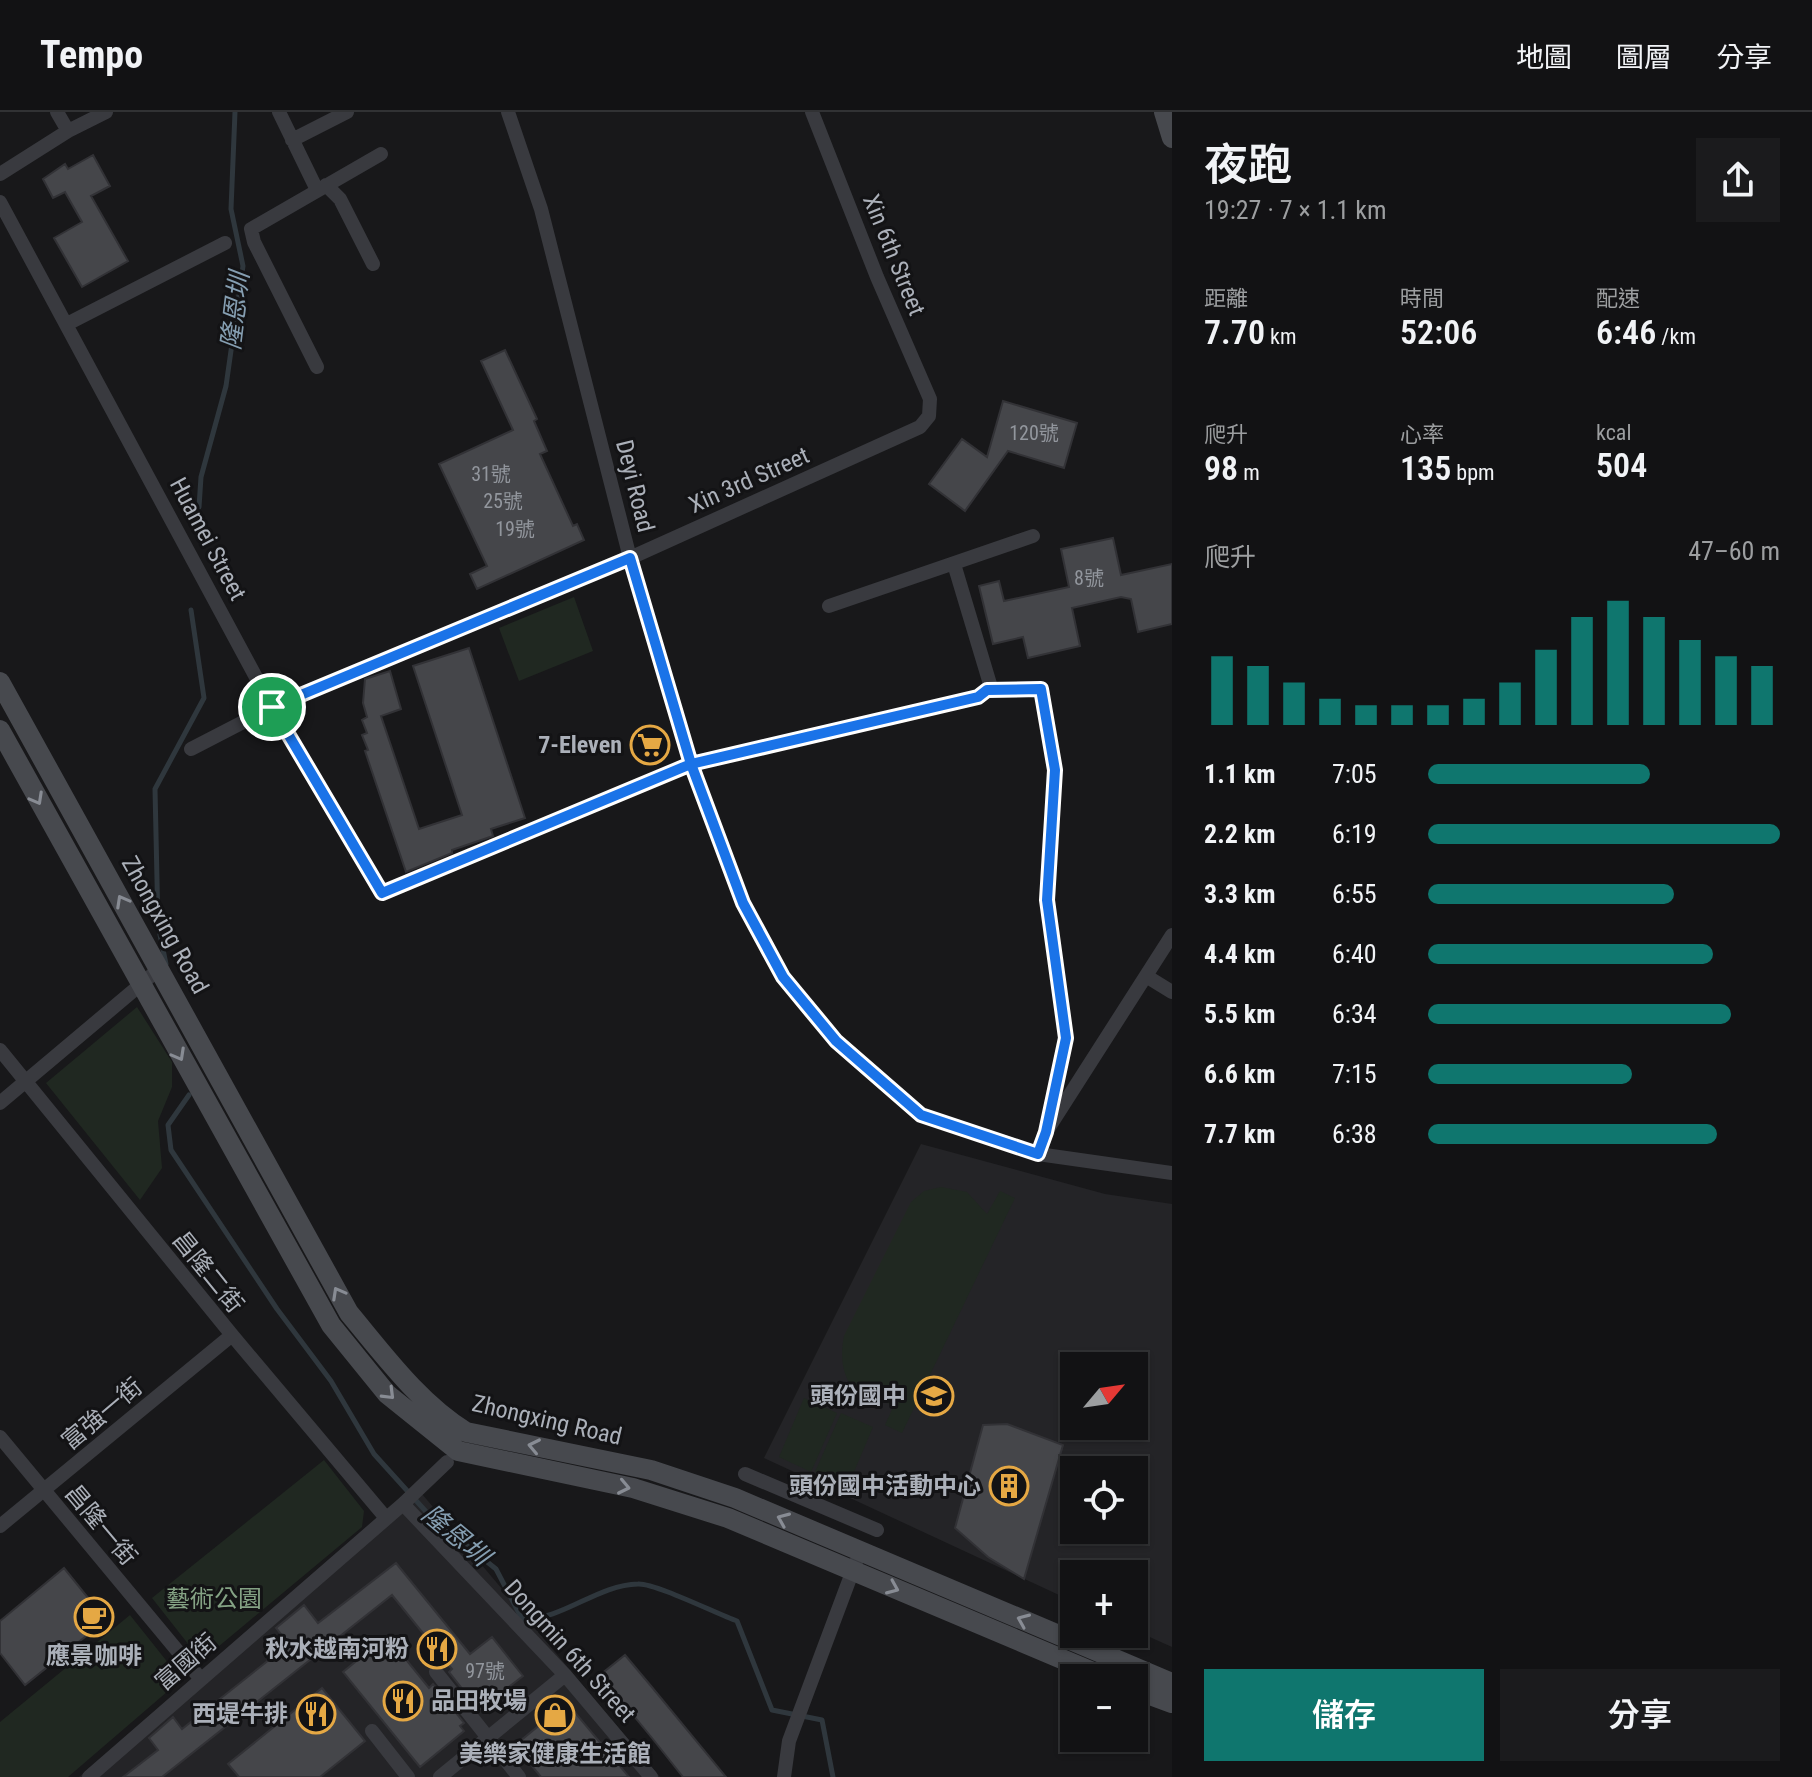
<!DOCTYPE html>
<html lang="zh-TW">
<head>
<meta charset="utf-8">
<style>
	body { margin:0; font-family:"Roboto Condensed","Noto Sans TC",sans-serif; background:#1b1b1d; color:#f1f3f6; height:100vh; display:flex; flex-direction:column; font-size:30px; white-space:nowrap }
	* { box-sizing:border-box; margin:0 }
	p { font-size:26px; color:#9c9ea0 }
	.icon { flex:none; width:44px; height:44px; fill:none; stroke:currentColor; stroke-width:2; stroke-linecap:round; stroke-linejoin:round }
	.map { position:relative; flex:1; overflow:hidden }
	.sheet { display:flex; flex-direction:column; background:#121214; width:640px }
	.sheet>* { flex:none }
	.needle { width:52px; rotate:61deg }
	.tools { position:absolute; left:1060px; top:1240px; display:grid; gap:16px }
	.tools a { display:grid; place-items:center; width:88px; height:88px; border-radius:0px; background:#121214; box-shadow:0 2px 6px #0004,0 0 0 2px #313234; font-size:40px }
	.pin { position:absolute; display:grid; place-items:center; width:68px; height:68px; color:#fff; margin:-34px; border:4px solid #fff; border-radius:50%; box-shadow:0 2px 8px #0007 }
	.round { display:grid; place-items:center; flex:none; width:84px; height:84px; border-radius:0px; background:#1b1b1d }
	.summary { display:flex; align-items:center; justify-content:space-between; height:136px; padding:0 32px }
	h1 { font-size:44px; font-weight:600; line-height:60px }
	.stats { display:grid; grid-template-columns:repeat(3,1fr); gap:12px; height:136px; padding:8px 32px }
	.stats div { display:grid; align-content:center }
	.stats b { font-size:34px; font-weight:600 }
	.stats small { font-size:22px; font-weight:400 }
	.stats p { font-size:22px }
	.chart { height:224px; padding:16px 32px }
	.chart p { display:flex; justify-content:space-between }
	.chart svg { width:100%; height:144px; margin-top:8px; stroke:#0f766e; stroke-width:6 }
	.button { display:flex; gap:16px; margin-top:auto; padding:16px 32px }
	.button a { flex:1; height:92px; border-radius:0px; background:#0f766e; color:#fff; font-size:32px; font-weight:600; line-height:92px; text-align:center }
	.button a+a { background:#1b1b1d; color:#f1f3f6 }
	ul { padding:0 32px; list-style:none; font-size:26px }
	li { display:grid; grid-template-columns:128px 96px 1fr; align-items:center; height:60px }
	li i { height:20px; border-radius:10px; background:#0f766e }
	header { display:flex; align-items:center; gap:48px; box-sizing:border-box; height:112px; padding:0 40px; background:#121214; border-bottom:2px solid #313234 }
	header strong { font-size:38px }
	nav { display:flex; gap:44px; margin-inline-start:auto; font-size:28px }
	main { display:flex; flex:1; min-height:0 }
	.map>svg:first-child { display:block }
	.built { fill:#242427; fill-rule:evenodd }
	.green { fill:#202821 }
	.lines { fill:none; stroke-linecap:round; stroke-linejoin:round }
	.stream { stroke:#2f373d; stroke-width:5 }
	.building { fill:#45464a; stroke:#323236; stroke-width:2 }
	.street { stroke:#393a3f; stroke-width:14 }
	.secondary { stroke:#47494e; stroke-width:20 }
	.oneway { stroke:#888c94 }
	.route-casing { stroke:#fff; stroke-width:16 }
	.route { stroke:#1a73e8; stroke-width:10 }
	.labels { text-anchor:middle; stroke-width:6; stroke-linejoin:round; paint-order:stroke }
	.number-label { font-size:20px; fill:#92969d }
	.street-label { font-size:24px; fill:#abb0b9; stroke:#131315 }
	.poi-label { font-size:24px; font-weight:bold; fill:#abb0b9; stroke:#131315; text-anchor:end }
	.park-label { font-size:24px; fill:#84a284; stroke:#131315 }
	.water-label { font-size:26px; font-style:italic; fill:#859eb1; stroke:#131315 }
</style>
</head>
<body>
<header>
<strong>Tempo</strong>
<nav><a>地圖</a><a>圖層</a><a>分享</a></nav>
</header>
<main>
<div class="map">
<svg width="1172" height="1665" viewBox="0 0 1172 1665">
	<rect width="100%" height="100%" fill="#18181a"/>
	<!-- built -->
	<path class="built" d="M921,1032L1105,1082L1172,1092V1535L1134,1518V1462H1074V1490L764,1346ZM1074,1254H1134V1314H1074ZM1074,1358H1134V1418H1074Z
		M417,1376L660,1665H79L392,1397Z"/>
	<!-- green -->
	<path class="green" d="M574,485L593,539L519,569L499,516Z
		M137,895L172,950V975L158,1009L162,1056L140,1088L46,971Z
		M941,1075L967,1080L987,1102L1000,1079L1015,1086L902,1321L885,1313L894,1293C886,1290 877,1290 868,1287C843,1275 839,1249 844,1224L911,1090L924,1079Z
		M804,1286L837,1301L811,1360L779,1345Z
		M841,1301L873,1315L848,1374L815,1360Z
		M324,1348L364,1399L362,1415L206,1545L196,1542L152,1486Z
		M130,1503L177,1562L175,1573L68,1665H0V1610Z"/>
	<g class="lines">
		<!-- stream -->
		<path class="stream" d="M199,395L201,365L226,274L243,154L231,97L235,0
			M166,852L158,813L155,677L204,586L191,498
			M189,983L168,1013L171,1038L277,1197L331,1269L374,1342L430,1404L496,1457L522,1507C564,1508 596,1473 638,1472C655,1471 717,1502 737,1509L772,1598L822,1608L833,1665"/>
	</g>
	<!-- building -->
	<path class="building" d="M93,43L110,74L91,84L128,149L82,175L54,126L82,110L65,80L53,86L43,67L65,52L68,57Z
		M505,238L537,307L534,309L547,339L540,342L573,414L577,412L584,428L477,477L470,462L487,454L439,352L513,318L481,249Z
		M1003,289L1077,311L1064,356L1008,339L965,399L929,372L962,327L987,345Z
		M1113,426L1121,463L1172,452V512L1138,520L1131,487L1121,485L1072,496L1080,534L1028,546L1023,525L993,532L979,474L999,469L1004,489L1069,475L1061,437Z
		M469,536L525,706L491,717L493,724L452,738V741L406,760L365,639L368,638L362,623L367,621L362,608L367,605L363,591L365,567L390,559L401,597L381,604L419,717L462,703L413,554Z
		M1007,1312L1063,1333L1024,1467L988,1445L955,1416L983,1313Z
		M396,1451L470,1542L492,1525L523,1564L479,1598L449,1560L452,1557L392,1483L162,1665H123L158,1638L149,1626L173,1605L182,1617L289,1532L276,1516L304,1493L318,1511Z
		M64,1456L106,1508L25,1573L0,1541V1509Z
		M387,1524L429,1576L433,1572L464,1611L460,1614L464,1619L420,1655L343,1560Z
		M625,1543L651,1574L726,1665H683L652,1626L600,1563Z
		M322,1576L365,1629L320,1665H239L228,1652Z
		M564,1593L570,1600L573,1598L629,1665H541L522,1642L526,1639L519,1630Z"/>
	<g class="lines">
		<!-- street -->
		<path class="street" d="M57,0L68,19
			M279,0L317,78
			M508,0L541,97L630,446L691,652L743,791L783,865L836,929L921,1003L1038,1042L1172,1061
			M292,28L347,0
			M0,62L68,19L106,0
			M326,73L340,87L373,152
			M0,90L272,595L382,781L691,652L978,585L987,578L990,572L954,452
			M67,212L225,131
			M317,255L254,130L251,117L381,42
			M829,494L1033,424
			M987,578L1041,577L1055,658L1047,788L1066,926L1046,1020
			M191,637L272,595L630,446L920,315L929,304L930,287L877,165L812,0
			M1146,864L1172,880
			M0,938L232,1223L386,1406
			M0,991L159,857
			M1038,1042L1046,1020L1172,823
			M0,1325L200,1566
			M745,1362L877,1418
			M403,1392L447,1350
			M0,1414L232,1223
			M436,1560L519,1665
			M372,1619L408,1665
			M89,1665L403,1392L565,1563L651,1665
			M440,1665L565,1563
			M784,1665L789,1629L856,1450"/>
		<!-- secondary -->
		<path class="secondary" d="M1164,0L1172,26
			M0,570L349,1201C384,1243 419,1291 466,1320L651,1358L735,1386L1172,1571
			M0,618L331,1213L387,1282L458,1339L633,1376L728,1406L1107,1566
			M1134,1577L1172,1591"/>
	</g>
	<!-- one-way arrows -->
	<defs><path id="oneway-chevron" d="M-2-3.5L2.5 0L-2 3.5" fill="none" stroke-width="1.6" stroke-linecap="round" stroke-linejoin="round" transform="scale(2)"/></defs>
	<g class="oneway">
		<use href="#oneway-chevron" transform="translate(37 687) rotate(61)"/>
		<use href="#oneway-chevron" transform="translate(122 789) rotate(-119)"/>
		<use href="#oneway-chevron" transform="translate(179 943) rotate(61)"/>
		<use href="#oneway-chevron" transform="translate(338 1181) rotate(-119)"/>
		<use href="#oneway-chevron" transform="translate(389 1282) rotate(45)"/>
		<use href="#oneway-chevron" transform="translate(534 1334) rotate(-168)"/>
		<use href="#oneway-chevron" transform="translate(624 1375) rotate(12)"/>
		<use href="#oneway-chevron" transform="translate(783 1407) rotate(-157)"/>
		<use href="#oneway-chevron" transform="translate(893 1476) rotate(23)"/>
		<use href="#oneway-chevron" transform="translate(1023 1508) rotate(-157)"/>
	</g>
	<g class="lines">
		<!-- route casing -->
		<g class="route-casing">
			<path id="route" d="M272,595L382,781L691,652L743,791L783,865L836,929L921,1003L1038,1042L1046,1020L1066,926L1047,788L1055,658L1041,577L987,578L978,585L691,652L630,446L272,595"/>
		</g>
		<!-- route -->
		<use href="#route" class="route"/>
	</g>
	<!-- icons -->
	<defs>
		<g id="supermarket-ring" transform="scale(2)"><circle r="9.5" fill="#131315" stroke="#e5a844" stroke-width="1.5"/><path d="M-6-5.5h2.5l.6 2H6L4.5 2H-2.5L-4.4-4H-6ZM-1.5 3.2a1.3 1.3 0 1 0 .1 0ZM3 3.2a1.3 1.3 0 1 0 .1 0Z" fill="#e5a844"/></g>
		<g id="school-ring" transform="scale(2)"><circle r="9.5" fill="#131315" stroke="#e5a844" stroke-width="1.5"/><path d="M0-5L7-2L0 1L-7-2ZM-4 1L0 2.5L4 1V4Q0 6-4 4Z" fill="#e5a844"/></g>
		<g id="building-ring" transform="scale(2)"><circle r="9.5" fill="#131315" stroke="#e5a844" stroke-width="1.5"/><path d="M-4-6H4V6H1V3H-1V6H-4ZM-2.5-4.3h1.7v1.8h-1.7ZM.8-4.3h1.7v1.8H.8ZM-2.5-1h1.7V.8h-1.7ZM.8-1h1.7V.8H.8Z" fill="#e5a844"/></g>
		<g id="cafe-ring" transform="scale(2)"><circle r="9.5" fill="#131315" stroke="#e5a844" stroke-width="1.5"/><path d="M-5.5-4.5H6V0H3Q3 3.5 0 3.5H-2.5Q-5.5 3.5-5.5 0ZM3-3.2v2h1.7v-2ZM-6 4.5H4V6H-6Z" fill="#e5a844"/></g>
		<g id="restaurant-ring" transform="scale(2)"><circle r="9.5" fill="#131315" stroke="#e5a844" stroke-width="1.5"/><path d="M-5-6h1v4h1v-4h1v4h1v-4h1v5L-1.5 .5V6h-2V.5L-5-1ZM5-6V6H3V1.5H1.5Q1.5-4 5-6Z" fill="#e5a844"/></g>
		<g id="shop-ring" transform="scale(2)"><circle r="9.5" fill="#131315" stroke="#e5a844" stroke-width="1.5"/><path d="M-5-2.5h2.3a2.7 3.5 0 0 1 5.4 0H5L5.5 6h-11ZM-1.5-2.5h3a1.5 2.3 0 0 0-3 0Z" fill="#e5a844"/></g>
	</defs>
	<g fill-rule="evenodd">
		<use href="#supermarket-ring" x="650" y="633"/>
		<use href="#school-ring" x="934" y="1284"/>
		<use href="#building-ring" x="1009" y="1374"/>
		<use href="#cafe-ring" x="94" y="1505"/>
		<use href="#restaurant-ring" x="437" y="1537"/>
		<use href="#restaurant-ring" x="403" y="1589"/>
		<use href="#restaurant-ring" x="316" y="1602"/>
		<use href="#shop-ring" x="555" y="1603"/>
	</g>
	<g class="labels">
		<!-- number labels -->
		<g class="number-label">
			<text x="1034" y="328">120號</text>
			<text x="491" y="369">31號</text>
			<text x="503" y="396">25號</text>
			<text x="515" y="424">19號</text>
			<text x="1089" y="473">8號</text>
			<text x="485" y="1566">97號</text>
		</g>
		<!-- street labels -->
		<g class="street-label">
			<text transform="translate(894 143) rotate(68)" y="8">Xin 6th Street</text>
			<text transform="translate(749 368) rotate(-24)" y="8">Xin 3rd Street</text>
			<text transform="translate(635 374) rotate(76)" y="8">Deyi Road</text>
			<text transform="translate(208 427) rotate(62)" y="8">Huamei Street</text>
			<text transform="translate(165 813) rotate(61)" y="8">Zhongxing Road</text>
			<text transform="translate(208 1160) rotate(51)" y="8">昌隆二街</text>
			<text transform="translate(102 1302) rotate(-40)" y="8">富強一街</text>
			<text transform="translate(547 1308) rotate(13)" y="8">Zhongxing Road</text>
			<text transform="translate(101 1413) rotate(50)" y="8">昌隆一街</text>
			<text transform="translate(570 1539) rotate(48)" y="8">Dongmin 6th Street</text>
			<text transform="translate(186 1550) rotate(-41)" y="8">富國街</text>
		</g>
		<!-- poi labels -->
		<g class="poi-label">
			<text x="622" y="641">7-Eleven</text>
			<text x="906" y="1292">頭份國中</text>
			<text x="981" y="1382">頭份國中活動中心</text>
			<text x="409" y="1545">秋水越南河粉</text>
			<text x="94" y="1552" text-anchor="middle">應景咖啡</text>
			<text x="431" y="1597" text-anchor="start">品田牧場</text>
			<text x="288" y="1610">西堤牛排</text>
			<text x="555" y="1650" text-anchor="middle">美樂家健康生活館</text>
		</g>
		<!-- park labels -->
		<g class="park-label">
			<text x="214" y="1495">藝術公園</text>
		</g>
		<!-- water labels -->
		<g class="water-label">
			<text transform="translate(235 199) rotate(-83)" y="9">隆恩圳</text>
			<text transform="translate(456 1423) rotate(40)" y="9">隆恩圳</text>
		</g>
	</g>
</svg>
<div class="tools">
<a><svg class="needle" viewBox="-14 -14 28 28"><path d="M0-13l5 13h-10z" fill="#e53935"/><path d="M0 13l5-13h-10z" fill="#9c9ea0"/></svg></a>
<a><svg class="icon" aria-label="locate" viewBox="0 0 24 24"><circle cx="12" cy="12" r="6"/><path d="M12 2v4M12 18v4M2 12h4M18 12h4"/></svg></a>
<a>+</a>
<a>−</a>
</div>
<div class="pin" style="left:272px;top:595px;background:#1e9e55"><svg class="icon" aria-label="arrive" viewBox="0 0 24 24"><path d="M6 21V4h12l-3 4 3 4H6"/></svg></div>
</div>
<section class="sheet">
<div class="summary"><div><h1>夜跑</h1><p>19:27 · 7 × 1.1 km</p></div><a class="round"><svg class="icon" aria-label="share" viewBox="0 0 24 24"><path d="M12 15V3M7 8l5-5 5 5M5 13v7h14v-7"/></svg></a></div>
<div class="stats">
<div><p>距離</p><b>7.70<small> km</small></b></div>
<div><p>時間</p><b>52:06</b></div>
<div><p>配速</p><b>6:46<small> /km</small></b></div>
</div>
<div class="stats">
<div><p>爬升</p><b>98<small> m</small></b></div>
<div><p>心率</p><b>135<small> bpm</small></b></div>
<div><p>kcal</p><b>504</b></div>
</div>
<div class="chart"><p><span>爬升</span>47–60 m</p>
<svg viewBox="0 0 160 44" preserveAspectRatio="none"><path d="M5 44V23M15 44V26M25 44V31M35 44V36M45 44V38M55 44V38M65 44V38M75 44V36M85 44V31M95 44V21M105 44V11M115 44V6M125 44V11M135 44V18M145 44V23M155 44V26"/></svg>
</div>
<ul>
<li><b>1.1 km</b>7:05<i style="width:63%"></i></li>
<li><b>2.2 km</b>6:19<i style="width:100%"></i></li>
<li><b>3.3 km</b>6:55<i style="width:70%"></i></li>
<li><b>4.4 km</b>6:40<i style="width:81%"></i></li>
<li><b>5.5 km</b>6:34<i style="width:86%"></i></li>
<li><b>6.6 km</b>7:15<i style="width:58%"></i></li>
<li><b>7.7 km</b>6:38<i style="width:82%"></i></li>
</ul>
<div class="button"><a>儲存</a><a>分享</a></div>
</section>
</main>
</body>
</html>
